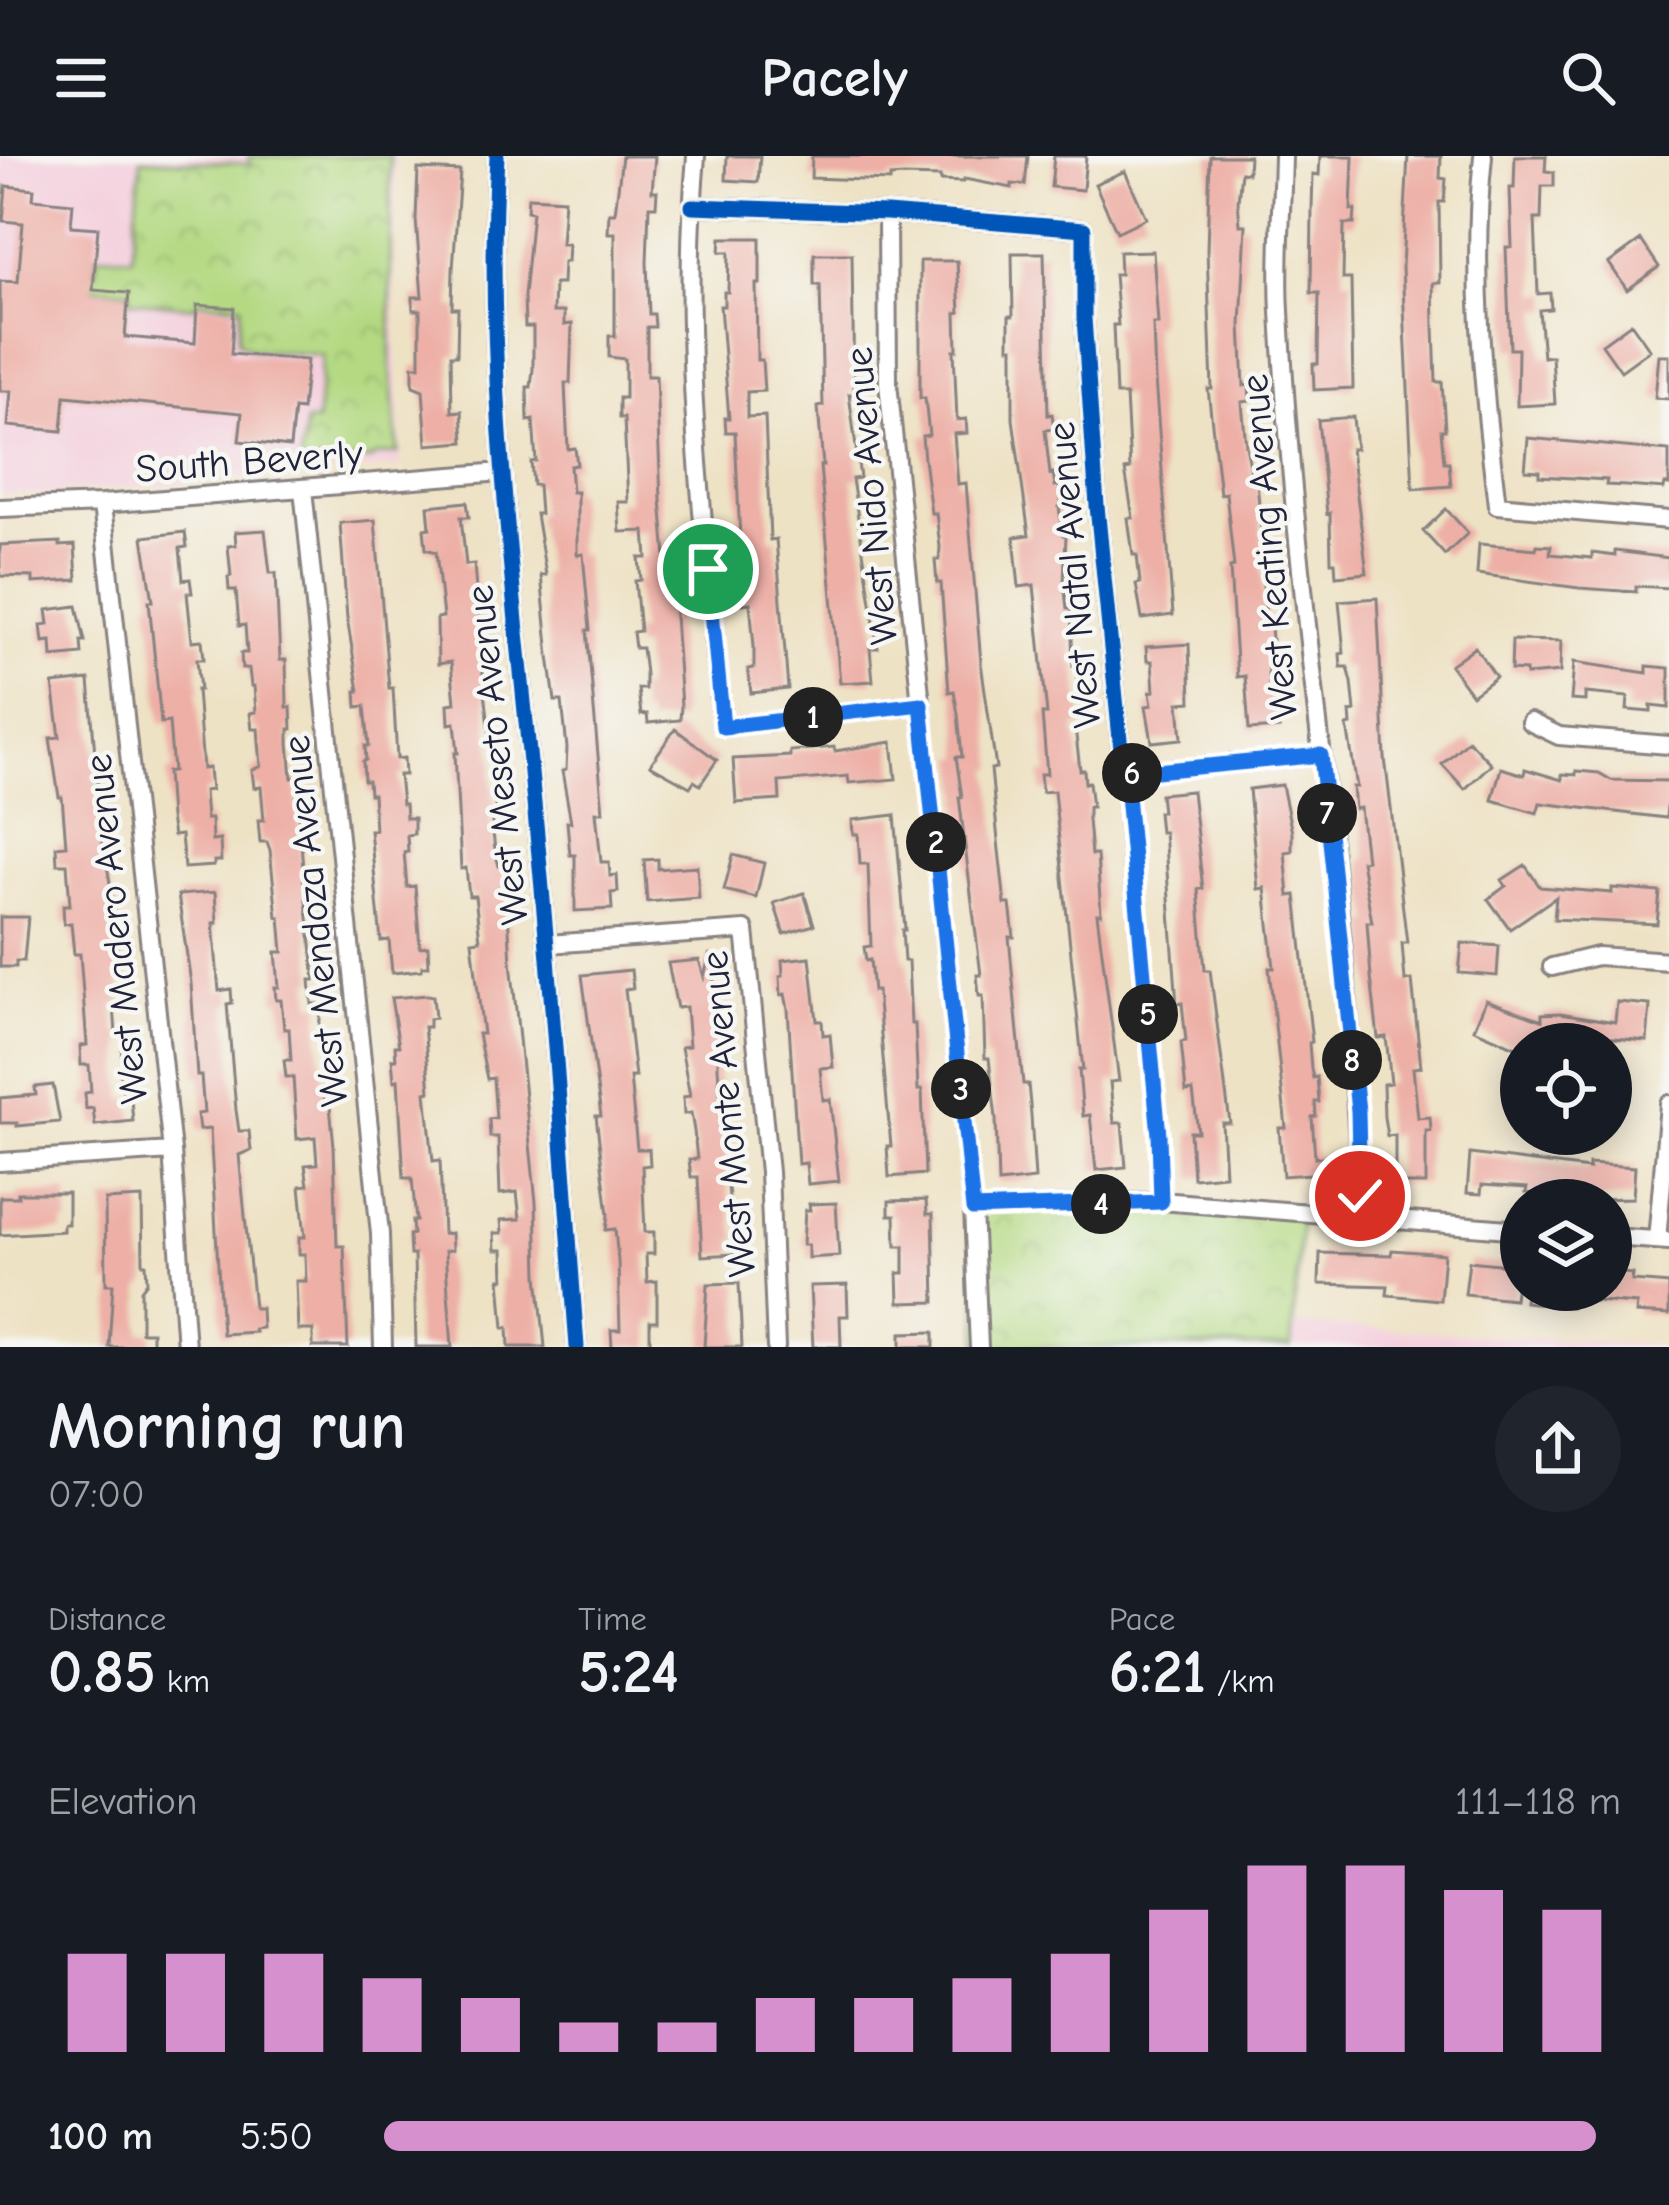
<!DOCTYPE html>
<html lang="en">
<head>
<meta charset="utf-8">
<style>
	body { margin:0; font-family:"Comic Neue",sans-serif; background:#20242c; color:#f1f3f6; height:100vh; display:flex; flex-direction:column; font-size:45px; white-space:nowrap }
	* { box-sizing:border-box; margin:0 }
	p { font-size:39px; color:#9ea1a6 }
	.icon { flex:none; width:66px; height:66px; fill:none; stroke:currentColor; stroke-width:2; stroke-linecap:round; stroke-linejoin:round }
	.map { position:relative; height:1191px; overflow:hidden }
	.sheet { display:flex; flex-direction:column; background:#171b24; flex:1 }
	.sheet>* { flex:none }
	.fabs { position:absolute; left:1500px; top:867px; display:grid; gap:24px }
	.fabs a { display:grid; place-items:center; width:132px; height:132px; border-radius:50%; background:#171b24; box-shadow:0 6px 30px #0003; font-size:60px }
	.pin { position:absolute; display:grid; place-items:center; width:102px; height:102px; color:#fff; margin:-51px; border:6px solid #fff; border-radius:50%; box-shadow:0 3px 12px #0007 }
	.km { position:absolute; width:60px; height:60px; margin:-30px; border-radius:50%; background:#222; color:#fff; font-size:33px; line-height:60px; text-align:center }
	.round { display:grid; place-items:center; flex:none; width:126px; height:126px; border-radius:63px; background:#20242c }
	.headline { display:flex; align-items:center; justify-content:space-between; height:204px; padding:0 48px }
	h1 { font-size:66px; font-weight:700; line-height:90px }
	.stats { display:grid; grid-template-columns:repeat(3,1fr); gap:18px; height:204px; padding:12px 48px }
	.stats div { display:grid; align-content:center }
	.stats b { font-size:60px; font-weight:700 }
	.stats small { font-size:33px; font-weight:400 }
	.stats p { font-size:33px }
	.chart { height:336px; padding:24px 48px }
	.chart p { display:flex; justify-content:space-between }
	.chart svg { width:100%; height:216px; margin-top:12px; stroke:#d690ce; stroke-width:6 }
	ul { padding:0 48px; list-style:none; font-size:39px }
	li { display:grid; grid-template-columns:192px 144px 1fr; align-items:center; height:90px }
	li i { height:30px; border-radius:15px; background:#d690ce }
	header { display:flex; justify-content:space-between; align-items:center; height:156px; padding:0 48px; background:#171b24; font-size:54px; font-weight:700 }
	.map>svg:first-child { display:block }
	.built { fill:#f4cfdd }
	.park { fill:url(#park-crowns); stroke:#6b7e5e; stroke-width:3 }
	.building { fill:#edafa6 }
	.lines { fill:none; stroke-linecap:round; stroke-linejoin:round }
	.street-casing { stroke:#888280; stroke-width:22 }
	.street { stroke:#fff; stroke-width:16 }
	.cycleway-casing { stroke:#f6f6f2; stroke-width:22 }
	.cycleway { stroke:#0057b8; stroke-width:15 }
	.route-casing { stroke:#fff; stroke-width:24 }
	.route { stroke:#1a73e8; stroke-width:15 }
	.labels { text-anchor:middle; stroke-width:9; stroke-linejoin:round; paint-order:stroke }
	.street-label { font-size:39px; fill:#22223b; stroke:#f6f6f2 }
</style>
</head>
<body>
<header><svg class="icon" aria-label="menu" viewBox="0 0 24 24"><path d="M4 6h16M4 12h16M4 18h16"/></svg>Pacely<svg class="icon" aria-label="search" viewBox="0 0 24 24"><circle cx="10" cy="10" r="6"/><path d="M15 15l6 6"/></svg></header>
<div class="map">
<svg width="1669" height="1191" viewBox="0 0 1669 1191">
	<defs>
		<pattern id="park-crowns" width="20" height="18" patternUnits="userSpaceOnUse" patternTransform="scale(3)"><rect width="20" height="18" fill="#b4d982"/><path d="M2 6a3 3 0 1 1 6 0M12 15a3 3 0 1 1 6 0" fill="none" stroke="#9aba71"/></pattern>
	</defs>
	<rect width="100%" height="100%" fill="#f6f6f2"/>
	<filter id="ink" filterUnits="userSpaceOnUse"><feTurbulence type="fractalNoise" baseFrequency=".00833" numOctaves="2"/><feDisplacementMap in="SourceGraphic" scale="24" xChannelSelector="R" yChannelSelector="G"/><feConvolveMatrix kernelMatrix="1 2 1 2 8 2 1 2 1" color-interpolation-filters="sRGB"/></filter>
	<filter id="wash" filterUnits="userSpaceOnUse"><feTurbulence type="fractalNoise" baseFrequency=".004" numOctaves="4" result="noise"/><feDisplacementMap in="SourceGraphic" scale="48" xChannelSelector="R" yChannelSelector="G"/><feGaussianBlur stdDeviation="2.7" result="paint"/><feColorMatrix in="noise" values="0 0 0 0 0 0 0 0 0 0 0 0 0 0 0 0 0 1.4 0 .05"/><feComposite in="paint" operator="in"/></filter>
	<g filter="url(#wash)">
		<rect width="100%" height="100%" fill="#eee2c5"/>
		<!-- built -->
		<path class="built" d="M0,0H395L393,115L401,310L45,338H0Z
			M1292,1168L1669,1190V1191H1291Z"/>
		<!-- park -->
		<path class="park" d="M248,0H390L391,210L398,297L374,300L372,303L300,309L306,266H317L322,199L250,193L238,185L241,149L196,145L195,151L130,145V135L77,130L78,115L96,117L98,99L132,101L141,3L251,8Z
			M1161,1045L1302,1057L1291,1191H979L973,1053Z"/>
		<g id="blocks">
			<!-- building -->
			<path class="building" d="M622,0H655L652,35H657L656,50H649L647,106L649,158H654L655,171H647V220H656L661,344L666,401L671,400L681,550L680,564L648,567L647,558L641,559L638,533H645V518L642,492H635L633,476L640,475L635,425L641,424L639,402H647L645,375L620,376L618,346H628L624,262H619V242H625V203L609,201V180H615V77H608L609,57H615Z
				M727,0H760L758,26L726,24Z
				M812,0H1028L1025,29L1012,28V32L964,23L963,26L940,25V21L904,20L890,21V25L811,22Z
				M1054,0H1086L1083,34L1051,31Z
				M1210,0H1249L1248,17L1241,16L1238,45L1240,69H1246L1241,169L1244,230L1249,229L1250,245L1242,246L1246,290L1251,315L1256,314L1263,395H1260L1267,472L1271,471L1272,484L1265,485L1269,527H1276L1279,572L1249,574L1245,520L1237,521L1230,412L1234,411L1226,337L1220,338L1208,233H1212L1207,94Z
				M1320,0H1353L1351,54H1355L1354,68H1344L1343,123H1351L1353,232L1314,234L1313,208H1318L1319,137H1311L1312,53L1313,18L1319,19Z
				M1408,0H1441L1440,22L1446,23L1444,46H1439L1440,127H1433L1434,171L1436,226H1442L1445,274H1441L1444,306H1449L1451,330L1413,333L1402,111Z
				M1515,0H1546L1545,15L1554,16V30H1542L1541,63H1535L1538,138L1550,137L1551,153L1539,154L1543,201L1552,200L1555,248L1517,250L1518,193H1510L1506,91H1512L1510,32H1514Z
				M418,13L460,15L453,113L452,152H458L457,199H451L452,256L462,255L464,286L427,289L423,234L413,230V210H420V154H413V141H422L416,63Z
				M1125,15L1146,62L1117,76L1095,28Z
				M6,30L34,33L33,43L73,47L71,70L98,72L93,134L129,137L125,181L195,187L197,149L234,152L231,198L307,204L302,254L294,253L290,291L239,285L242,257L65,240L62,275L8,270L11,235H0V125L18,126L23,67L3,65Z
				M528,41L564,43L561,88H568L567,106H563L562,128H554L553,156H564V169L572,168L570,227H565L567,273L568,293L575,292L577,309L570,310L572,336H577V399L583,398L590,474H587L603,656H596L601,706H609L610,720L617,719L618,736L611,737L612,753L575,755V699H570L567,666H571L562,615L566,614L567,592L562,545H555L549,500L541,419H546L536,358H540L538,329H533L531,306L536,305L533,264L528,265L527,231H531L533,213V171H525L524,140L532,56L527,55Z
				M721,82H760V128H756L757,204H762L764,235L747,236V261L765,260L770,384L776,383L788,533L751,537L748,513L754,512V490L750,447L743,448L735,276H726L725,262H729L720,150H724V136H728L729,96H720Z
				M1641,84L1659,111L1627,134L1609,107Z
				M1153,95L1158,168H1153L1155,223L1173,459L1142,463L1136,428L1140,427L1137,399H1133L1128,362H1133L1125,314L1130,313L1126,239H1116L1113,169H1118L1114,118H1120L1119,96Z
				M1012,97H1044L1048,259L1052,258L1054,273L1045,274L1050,318L1053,317L1055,330L1059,329L1062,351H1059L1063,379H1066L1064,426L1067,453H1071L1073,509L1076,508L1083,570L1075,571L1080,614H1084L1085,627L1089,626L1092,651H1088V664L1091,699H1097L1101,758H1097L1119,925L1110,926L1114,967H1122L1126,1011L1096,1014L1090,959L1083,960L1079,914H1083L1054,635L1042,636L1040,618H1047L1042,558H1047L1034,429L1019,431L1014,381L1029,379L1013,263V191H1009V160H1013Z
				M814,98H852L854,238H849L860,322L852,323L878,492H870L873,525L840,527L820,310H823L818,251L823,250L820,129H814Z
				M920,105H957L960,156L956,157L957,194H954L957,264L966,263L967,277L954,278L958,328L966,327L981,507L996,612L991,613L998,685L1005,748H1010L1014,781H1009L1016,857L1023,928H1028L1031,959L1035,1023L998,1027L996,962L989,902H985L983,840H979L977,819H981L959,641H962L956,601H962L958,558L954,535L949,536L941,427H937L935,404H939L940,391L936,357H931L924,303L922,280L929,279L925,242H920Z
				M1631,167L1650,194L1621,215L1602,188Z
				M1659,199H1669V243L1655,242Z
				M1353,261L1356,293H1351L1367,417L1336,420L1335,406H1331L1330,357L1327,358L1318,264Z
				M1528,282L1669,295V329L1665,328L1664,333L1626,330L1606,329L1607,324L1539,320V315L1525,314Z
				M467,346L469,361H461L466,409L474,408L479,472H483L482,509L494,614H491L496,656L491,657L495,695L499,710L505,709L511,806L536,1046L538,1120L545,1191H509L508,1171L504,1172L500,1123H504L503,1094H495L494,1077H502L501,1064L520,1063L517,1036L500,1038L498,981H490L489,963L496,962L493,922L487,923L478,878H483L472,785L480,784L475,740H469L466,712L461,713L455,597H458L455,567L449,568L448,548L455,547L451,506L438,508L437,462L443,461L436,396L426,393L424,373L430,372L428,350Z
				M1446,353L1468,377L1445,399L1423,375Z
				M375,364L389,532H393L397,603L404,602L405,619H399L402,648H405L406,662H414V678L407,679L408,696H404L407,731L415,730L420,791L428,790L429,810H422V814L392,817L389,784L381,785L370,674H375L373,638H369L368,625H364L363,605L366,604L365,590H369L365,550L357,551L356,535H359L347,462L340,367Z
				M265,374L270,417H276L280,504H286L287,551H291L292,573H289V587L292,622H296L304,725H308L310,744H306L315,824H310L312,848H321L319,877L325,950H330L334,990L337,1090H344L348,1191H313V1174H298L296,1125H306L305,1098H299V1081H305L300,1030L308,1029L305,1009L317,1008L315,981L297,983L293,921H286L284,904H291L289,873H284L281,844H276L275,831H279L276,796H283L280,761H277L270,694L267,686H260L258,664H264L261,631L254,632L252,614L261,610L258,573H252L250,557L256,556L254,530H251L249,513H242L241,497H247L245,469L239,470L236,434H229L228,421L231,420L228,390L236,389L235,376Z
				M185,376L187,391L180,392L183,424L190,423L192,437H187L192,485L202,484L204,503H197L200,534H197L203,613L209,612L211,634L204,635L206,663H211L212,685L220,684L221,705H214V710L184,712L181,679L173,680L170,662L167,616L173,615L169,566L161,567L149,445H153L143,381Z
				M60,386V390L75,389L77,424L33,427V421L0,420V389Z
				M1479,388L1536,393L1537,389L1551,390L1550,398L1592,402V397L1615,400V395L1669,402V432L1636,430V436L1579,432L1477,418Z
				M1377,442L1385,602L1407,787H1402L1405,825L1412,824L1421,911L1413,912L1418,962L1430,961L1431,975H1426V1028H1395V979L1387,980L1384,961L1383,928L1391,927L1386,881L1378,882L1371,821L1367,766H1372L1361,705L1366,704L1360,652L1355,653L1353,631H1357L1347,570L1351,569L1350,556L1355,555L1352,526L1348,511H1341L1340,498L1344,497L1339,445Z
				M77,450L85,485H81L82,498L52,501L51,485L43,486L41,469L49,468L47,454Z
				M1512,484L1561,485L1560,516L1526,519V515L1511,514Z
				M1189,488L1191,546L1179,547L1182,583L1152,586L1146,550L1152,549L1150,536L1154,535L1152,505H1147L1146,491Z
				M1475,491L1496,521L1472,539L1450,509Z
				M1574,506L1647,517V510L1669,512V552L1651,550V556L1627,554L1628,541L1585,537V545L1571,544Z
				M89,524L104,710L107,709L113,746L122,848L114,849L116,878L122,877L121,921L124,943H131L133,965L95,969L93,952L86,953L85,937L91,936L89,909H81L80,890L87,889L80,798H74L71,767L64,768L63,749H70L67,708H57L56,690L66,689L62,641H59L50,582L60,581L53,528Z
				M675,573L717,604L700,629L694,625L690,631L650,609Z
				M1468,584L1491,608L1465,633L1442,608Z
				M892,586L896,623L849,627L848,620L779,626L780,644L736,647L733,603L790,600V595L834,591L835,595Z
				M1501,612L1524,619L1525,613L1562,624V618L1576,619V615L1599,617L1611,624L1669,625L1666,662L1540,647L1537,657L1492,644Z
				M1282,629L1292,677V695L1285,696L1289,740L1296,739L1312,886L1309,887L1311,913L1313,922L1317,921L1319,946H1315L1316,960L1312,961L1315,1002L1322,1001L1323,1017L1283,1020L1279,972H1286L1269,812H1274L1265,732L1258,733L1249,633Z
				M1192,635L1203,733H1198L1205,814H1210L1230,967H1222L1225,1019L1193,1022L1190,976H1198L1193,935L1186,936L1181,886L1186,885L1182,847L1177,848L1164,676H1160L1158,656H1162L1160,638Z
				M895,659L905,774H902L904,805H908L911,868H915L918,934H922L925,1018L889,1021L887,990H891L877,835H873L870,804L866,805L864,791L871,790L868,708H860L858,678H853L852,664Z
				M733,699L764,707L756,742L724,734Z
				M658,703V713L697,710L699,742L647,746L644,704Z
				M1525,709L1540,731L1612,737V732L1660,736L1657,768L1554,763L1556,741L1510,773L1488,743L1506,730L1502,724Z
				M215,736L217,767H213L219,835L231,833L232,847L227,848L236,954L239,975H249L251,994L239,999L254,1152H261L262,1172L254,1173L255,1176L222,1178L210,973L199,974L197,958L204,957L201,920H197L191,827L178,739Z
				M804,737L814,769L784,778L774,747Z
				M0,761H28L24,805H16V811H0Z
				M1462,787L1499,790L1497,820L1459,817Z
				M710,797L718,854V912L730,1053L737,1084H733L734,1098L702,1100L698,1021H691L689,1004L697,1003L694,975L691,957L684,958L683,941L690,940L681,891L689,890L686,851L677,852L668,807L699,804L704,821Z
				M810,801L817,865H822L823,879L830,878L833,911L820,912L823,944L830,943L839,1025L808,1028L806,1007L798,1008L788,853L785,838L781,839L780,820L783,819L782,804Z
				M631,814L633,832L625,833L635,921H630L637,993H649L650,1009L642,1010L645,1076H654V1098H646L647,1126L657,1125V1165H650V1191H612L611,1174H620L618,1105L615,1073L606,1074L608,1059L596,960H601L582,819Z
				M427,839L433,840L435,862L429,863V871H424L430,935L426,936L433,1005L440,1004L443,1078L451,1077L452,1094L445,1095L452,1191H416L414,1099H410L409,1079L413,1078L412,1065H416L412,1022H404L398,924L394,925L392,903H396L395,890H399L391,842Z
				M1486,844L1542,864V858L1560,857L1615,866L1617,846L1650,849L1647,885L1592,880L1591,888H1520L1518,892L1474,873Z
				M53,929L60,966L17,970V967H0V942L36,939L35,931Z
				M1470,998L1589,1013V1008L1635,1011L1633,1042L1558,1044L1550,1043L1551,1039L1526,1037L1527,1032L1482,1029L1481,1038L1467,1037Z
				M18,1037H68V1068H63V1075L0,1079V1041H18Z
				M142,1042L143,1108H146L147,1126L141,1134V1176H152V1191H109L113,1128H106L105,1044Z
				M926,1044L927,1058H933L935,1146L899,1147L898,1117H904V1090H896L895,1059H889V1045Z
				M836,1047L839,1100L808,1102V1089H803L805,1054H810L809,1048Z
				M1392,1094L1444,1098L1440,1144L1387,1139L1388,1130L1319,1128L1320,1097L1391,1099Z
				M1469,1105L1518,1110L1514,1143L1465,1138Z
				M1611,1116L1633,1118L1632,1125L1669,1128V1159L1636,1157L1637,1148L1583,1144L1584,1134H1611Z
				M739,1127L742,1191H704L708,1128Z
				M847,1129L848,1160H840L841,1191H813L810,1130Z
				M1526,1134H1573L1571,1151L1524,1146Z
				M934,1176V1191H901V1177Z"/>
		</g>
	</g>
	<g filter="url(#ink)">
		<use href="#blocks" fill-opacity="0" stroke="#888280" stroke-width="3"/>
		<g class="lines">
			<!-- street casing -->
			<g class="street-casing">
				<path id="street" d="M497,0C485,210 512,418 532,627C551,815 563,1003 577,1191
					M696,0C679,190 705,382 723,571L921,548
					M1283,0C1282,51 1277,104 1280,155C1295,458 1352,758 1361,1061
					M1483,0C1471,117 1483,233 1497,349L1669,364
					M692,50L887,57L1084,73V162L1097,350L1159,979L1161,1045
					M887,57L888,227L973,1053L979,1191
					M303,333L380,1078L383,1191
					M102,348L172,995L186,1191
					M0,352L102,348L502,316
					M1530,566L1559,580L1669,589
					M1125,618L1321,599
					M548,788L745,774L769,1016L776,1191
					M1552,811L1597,800L1669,805
					M0,1006L172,995
					M973,1053L1161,1045L1521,1074
					M1611,1081L1669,1085
					M1657,1084L1669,948"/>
			</g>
			<!-- street -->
			<use href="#street" class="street"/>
			<!-- cycleway casing -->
			<g class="cycleway-casing">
				<path id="cycleway" d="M497,0C485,210 512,418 532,627C551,815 563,1003 577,1191
					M692,50L887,57L1084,73V162L1097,350L1159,979L1161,1045"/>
			</g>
			<!-- cycleway -->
			<use href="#cycleway" class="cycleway"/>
		</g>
	</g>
	<g class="lines" filter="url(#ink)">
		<!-- route casing -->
		<g class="route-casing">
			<path id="route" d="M708,413L723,571L921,548L973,1053L1161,1046L1159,979L1125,618L1321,599L1358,955L1360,1040"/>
		</g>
		<!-- route -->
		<use href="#route" class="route"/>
	</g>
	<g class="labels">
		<!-- street labels -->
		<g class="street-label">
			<text transform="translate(249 304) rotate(-4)" y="14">South Beverly</text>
			<text transform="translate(870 340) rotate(-95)" y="14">West Nido Avenue</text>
			<text transform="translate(1268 391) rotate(-95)" y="14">West Keating Avenue</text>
			<text transform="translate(1073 419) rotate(-95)" y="14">West Natal Avenue</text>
			<text transform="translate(496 599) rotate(-96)" y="14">West Meseto Avenue</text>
			<text transform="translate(314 765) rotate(-96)" y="14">West Mendoza Avenue</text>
			<text transform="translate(115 773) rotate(-96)" y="14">West Madero Avenue</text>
			<text transform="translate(727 958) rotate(-95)" y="14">West Monte Avenue</text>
		</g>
	</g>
</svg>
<div class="fabs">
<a><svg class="icon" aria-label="locate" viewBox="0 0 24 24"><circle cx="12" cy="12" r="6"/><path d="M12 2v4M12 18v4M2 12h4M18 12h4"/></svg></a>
<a><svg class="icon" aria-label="layers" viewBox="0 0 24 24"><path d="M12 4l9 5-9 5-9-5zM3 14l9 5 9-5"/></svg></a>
</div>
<div class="pin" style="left:708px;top:413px;background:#1e9e55"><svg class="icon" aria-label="arrive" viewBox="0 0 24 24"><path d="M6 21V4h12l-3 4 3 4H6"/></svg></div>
<div class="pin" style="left:1360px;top:1040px;background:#d93025"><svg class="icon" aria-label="check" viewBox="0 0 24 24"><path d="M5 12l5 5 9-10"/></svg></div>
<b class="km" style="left:813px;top:561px">1</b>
<b class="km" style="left:936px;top:686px">2</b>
<b class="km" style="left:961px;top:933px">3</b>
<b class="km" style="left:1101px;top:1048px">4</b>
<b class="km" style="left:1148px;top:858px">5</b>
<b class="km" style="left:1132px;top:617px">6</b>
<b class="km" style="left:1327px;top:657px">7</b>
<b class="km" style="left:1352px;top:904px">8</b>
</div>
<section class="sheet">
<div class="headline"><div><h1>Morning run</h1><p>07:00</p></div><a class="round"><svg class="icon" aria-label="share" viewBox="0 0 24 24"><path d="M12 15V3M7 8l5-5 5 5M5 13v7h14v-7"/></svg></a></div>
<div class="stats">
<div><p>Distance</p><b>0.85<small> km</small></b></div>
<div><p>Time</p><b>5:24</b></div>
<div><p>Pace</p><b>6:21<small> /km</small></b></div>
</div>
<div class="chart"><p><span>Elevation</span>111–118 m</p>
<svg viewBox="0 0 160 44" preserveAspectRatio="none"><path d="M5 44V24M15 44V24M25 44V24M35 44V29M45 44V33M55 44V38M65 44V38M75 44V33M85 44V33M95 44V29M105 44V24M115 44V15M125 44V6M135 44V6M145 44V11M155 44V15"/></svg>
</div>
<ul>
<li><b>100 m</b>5:50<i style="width:98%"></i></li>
</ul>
</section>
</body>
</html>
